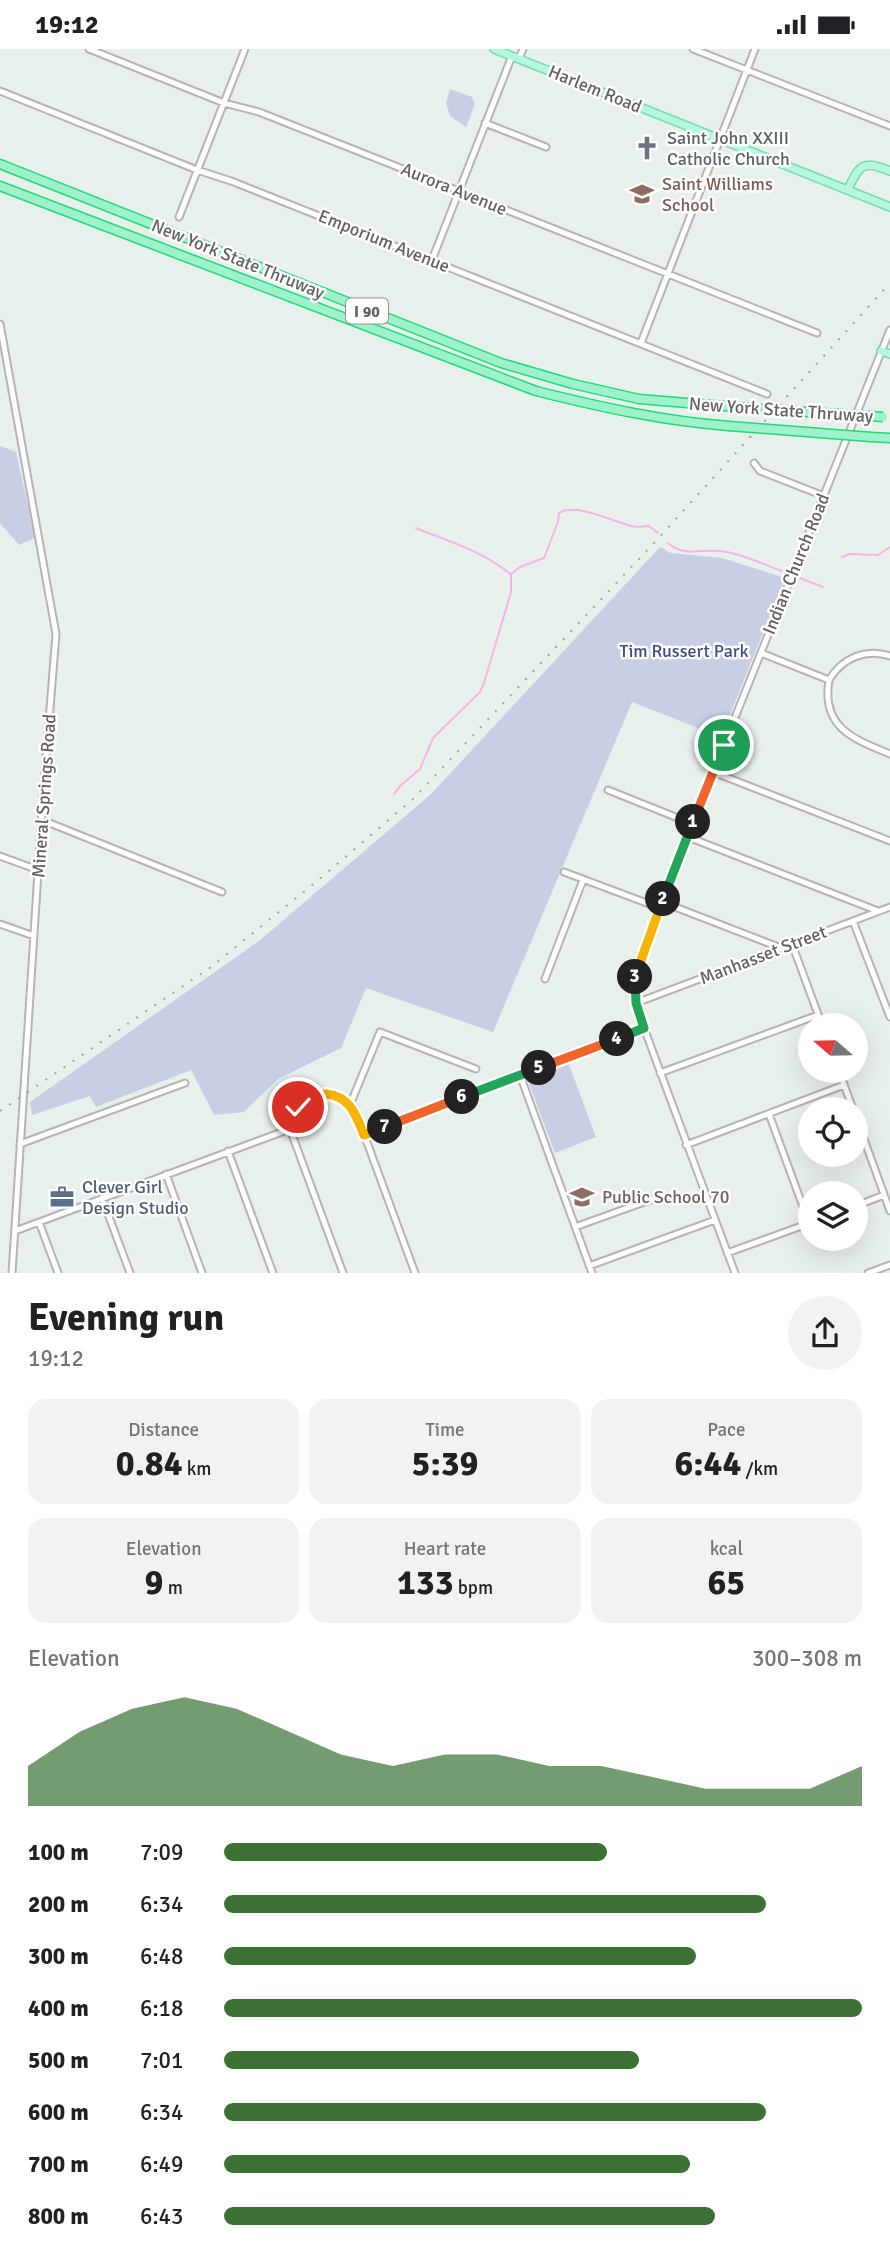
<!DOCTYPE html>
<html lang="en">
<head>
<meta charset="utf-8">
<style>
	body { margin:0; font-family:Signika,sans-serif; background:#f2f2f2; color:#202124; height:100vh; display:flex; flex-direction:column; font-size:26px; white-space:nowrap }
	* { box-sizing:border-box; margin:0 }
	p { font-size:23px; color:#757577 }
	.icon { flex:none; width:38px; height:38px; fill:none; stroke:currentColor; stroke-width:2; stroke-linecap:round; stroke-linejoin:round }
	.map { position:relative; height:1224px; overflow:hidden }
	.sheet { display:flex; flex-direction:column; background:#fff; flex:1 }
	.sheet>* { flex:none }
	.needle { width:46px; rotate:290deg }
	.buttons { position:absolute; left:798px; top:964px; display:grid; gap:14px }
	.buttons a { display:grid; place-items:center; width:70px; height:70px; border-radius:50%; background:#fff; box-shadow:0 7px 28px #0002; font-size:35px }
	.pin { position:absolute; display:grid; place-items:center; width:60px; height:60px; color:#fff; margin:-30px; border:4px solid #fff; border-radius:50%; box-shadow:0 2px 7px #0007 }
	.km { position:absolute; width:35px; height:35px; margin:-18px; border-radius:50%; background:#222; color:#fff; font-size:19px; line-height:35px; text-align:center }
	.round { display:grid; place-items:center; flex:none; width:74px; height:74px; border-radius:37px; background:#f2f2f2 }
	.summary { display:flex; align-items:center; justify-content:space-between; height:119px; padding:0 28px }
	h1 { font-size:38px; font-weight:800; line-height:52px }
	.stats { display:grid; grid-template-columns:repeat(3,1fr); gap:10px; height:119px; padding:7px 28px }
	.stats div { display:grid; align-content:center; border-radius:18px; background:#f2f2f2; text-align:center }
	.stats b { font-size:35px; font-weight:800 }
	.stats small { font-size:19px; font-weight:400 }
	.stats p { font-size:19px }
	.chart { height:196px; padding:14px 28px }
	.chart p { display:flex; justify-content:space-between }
	.chart svg { width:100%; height:126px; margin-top:7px; fill:#3b7234; opacity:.7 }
	ul { padding:0 28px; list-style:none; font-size:23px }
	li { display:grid; grid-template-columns:112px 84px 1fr; align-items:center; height:52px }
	li i { height:18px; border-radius:9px; background:#3b7234 }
	.status { display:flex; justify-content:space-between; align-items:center; height:49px; padding:0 35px; background:#fff; direction:ltr }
	.status svg { height:19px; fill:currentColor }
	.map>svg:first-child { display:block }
	.green { fill:#c8cee4 }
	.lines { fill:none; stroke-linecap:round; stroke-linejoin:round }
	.stream { stroke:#f5b3e6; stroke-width:2 }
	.minor-casing { stroke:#b8b3b6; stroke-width:9 }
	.major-casing { stroke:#70e1aa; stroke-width:10 }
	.highway-casing { stroke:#1cdc78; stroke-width:11 }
	.minor { stroke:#fff; stroke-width:5 }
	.major { stroke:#b7f6df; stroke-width:7 }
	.highway { stroke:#9ef1cb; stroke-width:8 }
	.rail { stroke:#a3a0a2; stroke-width:2; stroke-dasharray:2 9; stroke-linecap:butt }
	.highway-bridge-casing { stroke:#1cdc78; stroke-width:11; stroke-linecap:butt }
	.highway-bridge { stroke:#9ef1cb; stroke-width:8 }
	.split-1-casing { stroke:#fff; stroke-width:14 }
	.split-2-casing { stroke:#fff; stroke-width:14 }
	.split-3-casing { stroke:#fff; stroke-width:14 }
	.split-4-casing { stroke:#fff; stroke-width:14 }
	.split-5-casing { stroke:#fff; stroke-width:14 }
	.split-6-casing { stroke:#fff; stroke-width:14 }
	.split-7-casing { stroke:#fff; stroke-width:14 }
	.split-8-casing { stroke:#fff; stroke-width:14 }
	.split-9-casing { stroke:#fff; stroke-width:14 }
	.split-1 { stroke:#f0652b; stroke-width:9 }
	.split-2 { stroke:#22a559; stroke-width:9 }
	.split-3 { stroke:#f5b400; stroke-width:9 }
	.split-4 { stroke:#22a559; stroke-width:9 }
	.split-5 { stroke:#f0652b; stroke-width:9 }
	.split-6 { stroke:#22a559; stroke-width:9 }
	.split-7 { stroke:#f0652b; stroke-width:9 }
	.split-8 { stroke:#f5b400; stroke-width:9 }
	.split-9 { stroke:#f5b400; stroke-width:9 }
	.labels { text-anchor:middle; stroke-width:5; stroke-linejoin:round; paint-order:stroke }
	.shield { fill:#fff; stroke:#949092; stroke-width:2 }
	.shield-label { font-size:16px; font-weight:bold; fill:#666064 }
	.street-label { font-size:18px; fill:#666064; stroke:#fff }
	.worship-label { font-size:18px; fill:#5b616d; stroke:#fff; text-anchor:start }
	.education-label { font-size:18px; fill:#785e54; stroke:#fff; text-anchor:start }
	.park-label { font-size:18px; fill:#414c84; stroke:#fff }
	.service-label { font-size:18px; fill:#4e5e75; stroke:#fff; text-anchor:start }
</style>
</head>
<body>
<div class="status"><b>19:12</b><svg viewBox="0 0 49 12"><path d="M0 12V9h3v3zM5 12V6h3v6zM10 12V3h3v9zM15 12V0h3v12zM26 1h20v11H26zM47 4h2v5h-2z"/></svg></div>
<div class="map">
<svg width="890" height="1224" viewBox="0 0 890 1224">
	<rect width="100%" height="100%" fill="#e8f0ec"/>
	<!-- green -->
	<path class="green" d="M450,40L472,48L475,55L466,78L450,67L446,54Z
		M0,397L16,403L35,489L19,496L0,474Z
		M660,498L671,504L722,509L785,529L721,688L632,653L493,983L366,939L341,999L278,1030L244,1063L214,1066L191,1021L96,1058L90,1047L32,1066L30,1053L259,892L431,745Z
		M568,1013L596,1088L555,1104L527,1029Z"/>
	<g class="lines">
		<!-- stream -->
		<path class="stream" d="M668,494C683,508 701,500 720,502C741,504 762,515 782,522
			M842,508L849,505L878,506L890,498
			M511,525L520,518L544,509L558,473L559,464C577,453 613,473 632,477C637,479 643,477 649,477L658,484
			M797,528L823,538
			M394,745L400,737L420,720L433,689L480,643L484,634L511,543V526C486,503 447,492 416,479"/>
		<!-- minor casing -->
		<g class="minor-casing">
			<path id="minor" d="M89,0L224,54L259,63L817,284
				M693,0L890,77
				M519,10L523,0
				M0,42L197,121L231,132L767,345
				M485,74L546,98
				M179,168L245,0
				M432,211L512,7
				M0,275L56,585L43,746L12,1224
				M641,294L755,0
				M754,414L760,422L824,447
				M761,604L829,631
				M829,631C821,678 853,690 890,705
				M829,631C842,609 866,599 890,607
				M713,723L890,792
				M608,741L693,775
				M42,771L222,843
				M688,788L878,862
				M0,807L38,821
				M564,823L660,859
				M662,853L781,899
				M853,872L890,968
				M0,875L34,887
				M792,895L822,976
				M545,930L583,831
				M636,954L890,858
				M839,1022L853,1060
				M660,1024L818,966
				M520,1026L592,1224
				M350,1056L380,983L476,1020
				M769,1065L809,1174
				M856,1068L890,1162
				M290,1080L298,1058L312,1047L319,1045L337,1047L350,1056L368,1096L415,1224
				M290,1080L343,1224
				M364,1086L644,979
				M20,1095L185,1034
				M686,1096L844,1036
				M228,1102L273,1224
				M166,1125L202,1224
				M102,1149L130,1224
				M856,1157L884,1146
				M39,1173L58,1224
				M575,1178L661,1147
				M15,1182L290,1080
				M727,1204L810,1174
				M589,1217L715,1171
				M735,1224L644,979L636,954V924L724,696L890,281
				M868,1224L890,1216"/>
		</g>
		<!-- major casing -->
		<g class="major-casing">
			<path id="major" d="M494,0L890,158
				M848,140C860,115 863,111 890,122
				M881,302L890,305"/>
		</g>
		<!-- highway casing -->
		<g class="highway-casing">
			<path id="highway" d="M0,115L501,314L573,335L639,350L748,359
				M0,137L536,342C600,358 663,372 729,377
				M871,388L890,389"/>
		</g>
		<!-- minor -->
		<use href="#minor" class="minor"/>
		<!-- major -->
		<use href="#major" class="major"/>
		<!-- highway -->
		<use href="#highway" class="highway"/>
		<!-- rail -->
		<path class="rail" d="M0,1062L211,918L322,828L413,750L655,493L890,234"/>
		<!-- highway-bridge casing -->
		<g class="highway-bridge-casing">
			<path id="highway-bridge" d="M748,359L883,368
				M729,377L871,388"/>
		</g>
		<!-- highway-bridge -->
		<use href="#highway-bridge" class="highway-bridge"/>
	</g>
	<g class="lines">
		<!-- split-1 casing -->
		<g class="split-1-casing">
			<path id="split-1" d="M693,773L724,696"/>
		</g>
		<!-- split-2 casing -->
		<g class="split-2-casing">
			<path id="split-2" d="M663,850L693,773"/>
		</g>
		<!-- split-3 casing -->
		<g class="split-3-casing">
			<path id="split-3" d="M635,928L663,850"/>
		</g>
		<!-- split-4 casing -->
		<g class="split-4-casing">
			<path id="split-4" d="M617,990L644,979L636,954L635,928"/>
		</g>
		<!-- split-5 casing -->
		<g class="split-5-casing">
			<path id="split-5" d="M539,1019L617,990"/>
		</g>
		<!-- split-6 casing -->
		<g class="split-6-casing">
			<path id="split-6" d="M462,1048L539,1019"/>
		</g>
		<!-- split-7 casing -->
		<g class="split-7-casing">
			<path id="split-7" d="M385,1078L462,1048"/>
		</g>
		<!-- split-8 casing -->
		<g class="split-8-casing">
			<path id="split-8" d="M326,1045C350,1047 356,1066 364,1086L385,1078"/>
		</g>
		<!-- split-9 casing -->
		<g class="split-9-casing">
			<path id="split-9" d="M298,1058L312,1047L326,1045"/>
		</g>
		<!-- split-1 -->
		<use href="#split-1" class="split-1"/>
		<!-- split-2 -->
		<use href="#split-2" class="split-2"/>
		<!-- split-3 -->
		<use href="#split-3" class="split-3"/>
		<!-- split-4 -->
		<use href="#split-4" class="split-4"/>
		<!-- split-5 -->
		<use href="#split-5" class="split-5"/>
		<!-- split-6 -->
		<use href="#split-6" class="split-6"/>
		<!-- split-7 -->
		<use href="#split-7" class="split-7"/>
		<!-- split-8 -->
		<use href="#split-8" class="split-8"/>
		<!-- split-9 -->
		<use href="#split-9" class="split-9"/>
	</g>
	<!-- icons -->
	<defs>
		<g id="church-bare" transform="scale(1.89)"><path d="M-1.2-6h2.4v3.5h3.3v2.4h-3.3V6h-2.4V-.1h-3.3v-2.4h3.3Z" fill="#6b7280" stroke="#fff" stroke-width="2.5" paint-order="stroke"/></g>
		<g id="school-bare" transform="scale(1.89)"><path d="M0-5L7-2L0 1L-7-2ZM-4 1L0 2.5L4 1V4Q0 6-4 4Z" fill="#8d6e63" stroke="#fff" stroke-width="2.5" paint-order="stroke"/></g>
		<g id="office-bare" transform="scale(1.89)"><path d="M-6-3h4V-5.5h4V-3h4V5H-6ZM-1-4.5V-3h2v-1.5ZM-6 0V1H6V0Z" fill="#5c6f8a" stroke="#fff" stroke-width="2.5" paint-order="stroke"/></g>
	</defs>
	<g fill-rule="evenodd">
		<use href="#church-bare" x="647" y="99"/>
		<use href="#school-bare" x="642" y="145"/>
		<use href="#office-bare" x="62" y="1148"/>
		<use href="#school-bare" x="582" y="1148"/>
	</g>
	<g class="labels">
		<!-- shield labels -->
		<rect class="shield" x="346" y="249.5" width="42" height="25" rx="5"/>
		<g class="shield-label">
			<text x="367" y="268">I 90</text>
		</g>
		<!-- street labels -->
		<g class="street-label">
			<text transform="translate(595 40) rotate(22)" y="6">Harlem Road</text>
			<text transform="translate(454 140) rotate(22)" y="6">Aurora Avenue</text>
			<text transform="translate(384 192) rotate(22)" y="6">Emporium Avenue</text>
			<text transform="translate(238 210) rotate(22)" y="6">New York State Thruway</text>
			<text transform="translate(781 361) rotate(4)" y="6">New York State Thruway</text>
			<text transform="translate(796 515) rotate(-68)" y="6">Indian Church Road</text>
			<text transform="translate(44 747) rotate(-86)" y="6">Mineral Springs Road</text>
			<text transform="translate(763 906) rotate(-21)" y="6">Manhasset Street</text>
		</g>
		<!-- worship labels -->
		<g class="worship-label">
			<text x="667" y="95">Saint John XXIII<tspan x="667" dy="21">Catholic Church</tspan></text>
		</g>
		<!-- education labels -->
		<g class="education-label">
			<text x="662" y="141">Saint Williams<tspan x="662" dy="21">School</tspan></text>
			<text x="602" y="1154">Public School 70</text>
		</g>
		<!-- park labels -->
		<g class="park-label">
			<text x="684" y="608">Tim Russert Park</text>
		</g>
		<!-- service labels -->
		<g class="service-label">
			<text x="82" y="1144">Clever Girl<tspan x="82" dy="21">Design Studio</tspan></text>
		</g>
	</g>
</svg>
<div class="buttons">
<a><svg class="needle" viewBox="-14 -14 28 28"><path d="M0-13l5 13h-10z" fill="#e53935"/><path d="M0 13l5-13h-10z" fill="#757577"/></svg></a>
<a><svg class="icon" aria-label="locate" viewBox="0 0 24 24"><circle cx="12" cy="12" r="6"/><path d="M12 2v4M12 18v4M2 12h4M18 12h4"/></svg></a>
<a><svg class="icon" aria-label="layers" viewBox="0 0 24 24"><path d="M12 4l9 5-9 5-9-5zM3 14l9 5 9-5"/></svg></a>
</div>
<div class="pin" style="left:724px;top:696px;background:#1e9e55"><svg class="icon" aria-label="arrive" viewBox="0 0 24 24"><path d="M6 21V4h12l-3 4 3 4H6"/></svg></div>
<div class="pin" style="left:298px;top:1058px;background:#d93025"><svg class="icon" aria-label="check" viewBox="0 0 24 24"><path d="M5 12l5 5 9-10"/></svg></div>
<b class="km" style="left:693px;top:773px">1</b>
<b class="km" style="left:663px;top:850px">2</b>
<b class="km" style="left:635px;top:928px">3</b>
<b class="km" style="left:617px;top:990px">4</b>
<b class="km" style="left:539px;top:1019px">5</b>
<b class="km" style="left:462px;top:1048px">6</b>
<b class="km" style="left:385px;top:1078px">7</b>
</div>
<section class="sheet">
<div class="summary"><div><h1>Evening run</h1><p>19:12</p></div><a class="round"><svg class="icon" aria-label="share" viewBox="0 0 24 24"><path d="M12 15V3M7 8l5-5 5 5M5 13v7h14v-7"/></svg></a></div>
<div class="stats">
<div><p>Distance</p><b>0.84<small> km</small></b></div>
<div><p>Time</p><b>5:39</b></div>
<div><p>Pace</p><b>6:44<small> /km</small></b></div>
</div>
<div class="stats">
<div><p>Elevation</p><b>9<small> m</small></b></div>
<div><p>Heart rate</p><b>133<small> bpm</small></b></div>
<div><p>kcal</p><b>65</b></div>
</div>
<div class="chart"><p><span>Elevation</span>300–308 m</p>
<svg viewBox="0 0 160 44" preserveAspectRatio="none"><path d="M0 44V30L10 18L20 10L30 6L40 10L50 18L60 26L70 30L80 26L90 26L100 30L110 30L120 34L130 38L140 38L150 38L160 30V44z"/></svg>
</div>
<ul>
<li><b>100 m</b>7:09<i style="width:60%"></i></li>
<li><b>200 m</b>6:34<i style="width:85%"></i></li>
<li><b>300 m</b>6:48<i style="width:74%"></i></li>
<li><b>400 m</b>6:18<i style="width:100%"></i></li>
<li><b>500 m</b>7:01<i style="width:65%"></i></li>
<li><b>600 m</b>6:34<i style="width:85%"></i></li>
<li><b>700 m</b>6:49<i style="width:73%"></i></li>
<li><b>800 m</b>6:43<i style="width:77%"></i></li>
</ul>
</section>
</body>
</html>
